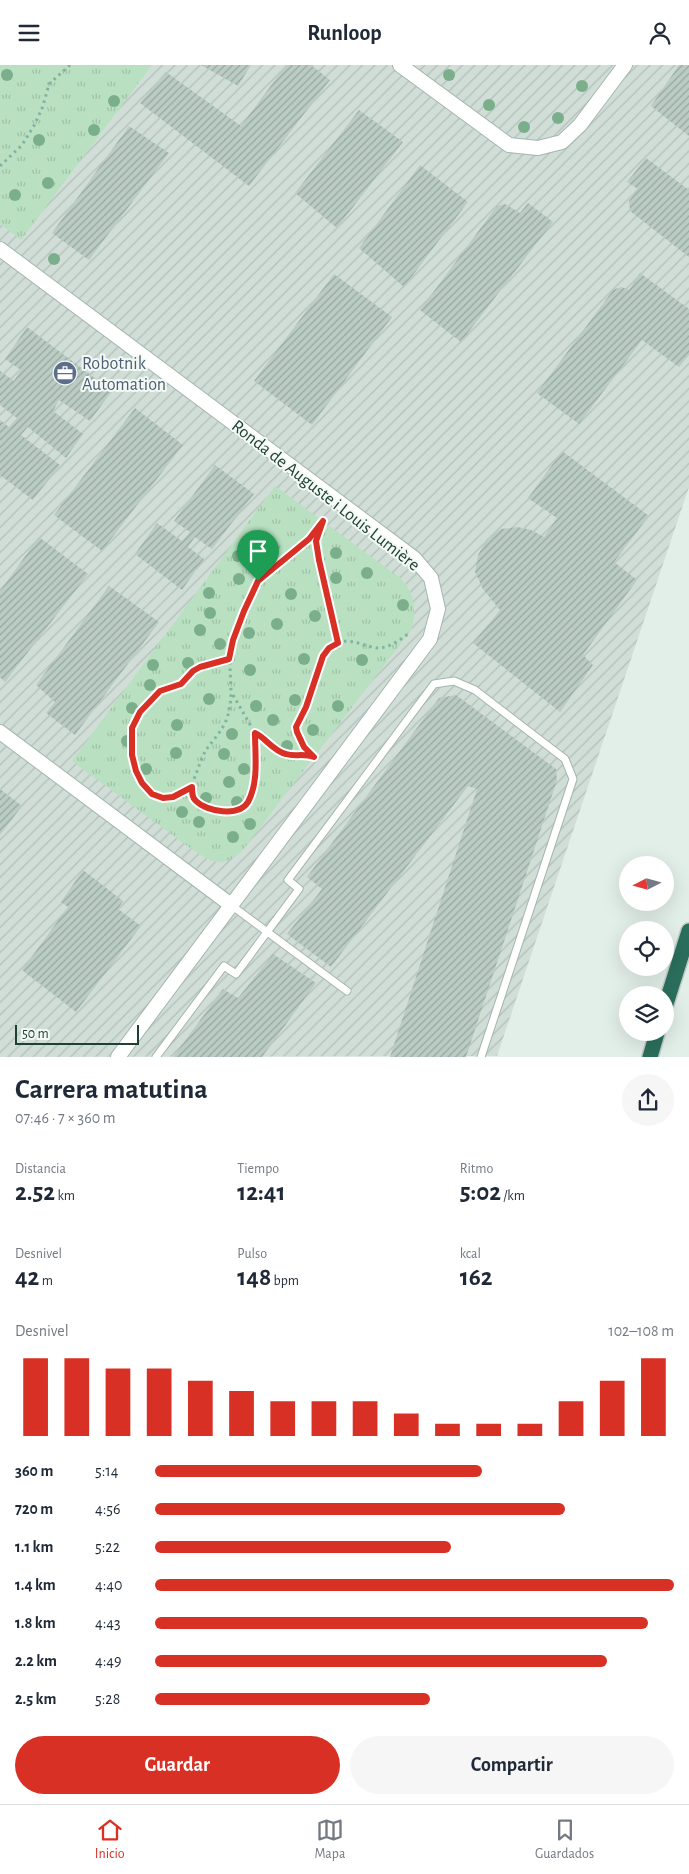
<!DOCTYPE html>
<html lang="es">
<head>
<meta charset="utf-8">
<style>
	body { margin:0; font-family:"Alegreya Sans",sans-serif; background:#f6f6f7; color:#1f2937; height:100vh; display:flex; flex-direction:column; font-size:19px; white-space:nowrap }
	* { box-sizing:border-box; margin:0 }
	p { font-size:16px; color:#747a83 }
	.icon { flex:none; width:28px; height:28px; fill:none; stroke:currentColor; stroke-width:2; stroke-linecap:round; stroke-linejoin:round }
	.map { position:relative; height:992px; overflow:hidden }
	.details { display:flex; flex-direction:column; background:#fff; flex:1 }
	.details>* { flex:none }
	.needle { width:32px; rotate:264deg }
	.buttons { position:absolute; left:619px; top:791px; display:grid; gap:10px }
	.buttons a { display:grid; place-items:center; width:55px; height:55px; border-radius:50%; background:#fff; box-shadow:0 5px 20px #0002; font-size:25px }
	.scale { position:absolute; left:15px; bottom:12px; width:124px; box-sizing:border-box; padding-left:5px; border:2px solid #204035; border-top:0; font-size:14px; line-height:18px; white-space:nowrap; color:#204035; -webkit-text-stroke:4px #f3faf6; paint-order:stroke }
	.pin { position:absolute; display:grid; place-items:center; width:42px; height:42px; color:#fff; margin:-51px -21px; border-radius:50% 50% 50% 0; rotate:-45deg; box-shadow:0 0 5px #0007 }
	.pin .icon { rotate:45deg }
	.round { display:grid; place-items:center; flex:none; width:52px; height:52px; border-radius:26px; background:#f6f6f7 }
	.overview { display:flex; align-items:center; justify-content:space-between; height:85px; padding:0 15px }
	h1 { font-size:28px; font-weight:600; line-height:38px }
	.stats { display:grid; grid-template-columns:repeat(3,1fr); gap:8px; height:85px; padding:5px 15px }
	.stats div { display:grid; align-content:center }
	.stats b { font-size:25px; font-weight:600 }
	.stats small { font-size:14px; font-weight:400 }
	.stats p { font-size:14px }
	.chart { height:140px; padding:10px 15px }
	.chart p { display:flex; justify-content:space-between }
	.chart svg { width:100%; height:90px; margin-top:5px; stroke:#d93025; stroke-width:6 }
	.button { display:flex; gap:10px; margin-top:auto; padding:10px 15px }
	.button a { flex:1; height:58px; border-radius:30px; background:#d93025; color:#fff; font-size:20px; font-weight:600; line-height:58px; text-align:center }
	.button a+a { background:#f6f6f7; color:#1f2937 }
	ul { padding:0 15px; list-style:none; font-size:16px }
	li { display:grid; grid-template-columns:80px 60px 1fr; align-items:center; height:38px }
	li i { height:12px; border-radius:6px; background:#d93025 }
	header { display:flex; justify-content:space-between; align-items:center; height:65px; padding:0 15px; background:#fff; font-size:22px; font-weight:600 }
	.tabs { display:flex; justify-content:space-around; align-items:center; height:70px; border-top:1px solid #e0e1e3; background:#fff; font-size:14px; color:#747a83 }
	.tabs a { display:grid; justify-items:center; gap:2px }
	.tabs .selected { color:#d93025 }
	.map>svg:first-child { display:block }
	.industrial { fill:url(#industrial-furrows) }
	.park { fill:url(#park-tufts) }
	.building { fill:url(#building-hatch) }
	.lines { fill:none; stroke-linecap:round; stroke-linejoin:round }
	.lane-casing { stroke:#a4b6af; stroke-width:9 }
	.street-casing { stroke:#a4b6af; stroke-width:16 }
	.highway-casing { stroke:#c1cac6; stroke-width:18 }
	.path { stroke:#80b4a0; stroke-width:3; stroke-dasharray:2.5 4; stroke-linecap:butt }
	.lane { stroke:#fff; stroke-width:7 }
	.street { stroke:#fff; stroke-width:14 }
	.highway { stroke:#2a6f5c; stroke-width:15 }
	.tree { fill:#7baf8c }
	.route-casing { stroke:#fff; stroke-width:10 }
	.route { stroke:#d93025; stroke-width:6 }
	.labels { text-anchor:middle; stroke-width:4; stroke-linejoin:round; paint-order:stroke }
	.service-label { font-size:18px; fill:#4e5e75; stroke:#f3faf6; text-anchor:start }
	.street-label { font-size:18px; fill:#204035; stroke:#f3faf6 }
</style>
</head>
<body>
<header><svg class="icon" aria-label="menu" viewBox="0 0 24 24"><path d="M4 6h16M4 12h16M4 18h16"/></svg>Runloop<svg class="icon" aria-label="person" viewBox="0 0 24 24"><circle cx="12" cy="8" r="4"/><path d="M4 21q1-7 8-7t8 7"/></svg></header>
<div class="map">
<svg width="689" height="992" viewBox="0 0 689 992">
	<defs>
		<pattern id="industrial-furrows" width="10" height="10" patternUnits="userSpaceOnUse" patternTransform="scale(1.25)"><rect width="10" height="10" fill="#d0ded7"/><path d="M-1 1l2-2M0 10L10 0M9 11l2-2" fill="none" stroke="#b2c0b9"/></pattern>
		<pattern id="park-tufts" width="24" height="20" patternUnits="userSpaceOnUse" patternTransform="scale(1.25)"><rect width="24" height="20" fill="#b9e0c1"/><path d="M3 7l-1-3M5 7V3M7 7l1-3M15 17l-1-3M17 17v-4M19 17l1-3" fill="none" stroke="#9fc1a6"/></pattern>
		<pattern id="building-hatch" width="6" height="6" patternUnits="userSpaceOnUse" patternTransform="scale(1.25)"><rect width="6" height="6" fill="#baccc3"/><path d="M-1 1l2-2M0 6l6-6M5 7l2-2" fill="none" stroke="#97a79f"/></pattern>
	</defs>
	<rect width="100%" height="100%" fill="#e2eee8"/>
	<!-- industrial -->
	<path class="industrial" d="M0,0H689V422L497,991L0,992Z"/>
	<!-- park -->
	<path class="park" d="M0,0H152L21,175L0,159Z
		M275,421L400,513C415,527 416,544 412,564L242,786C221,805 211,797 190,783L72,696Z"/>
	<!-- building -->
	<path class="building" d="M201,0H251L238,21Z
		M286,0H311L330,15L249,121L140,38L166,7L241,61Z
		M679,0H689V71L651,41Z
		M359,45L403,77L337,163L295,128Z
		M129,61L169,88L89,195L52,168Z
		M646,93L689,125V192L630,146L629,136L638,124L627,117Z
		M420,100L468,137L404,222L359,183Z
		M528,138L553,157L461,277L420,245L497,141L505,139L520,148Z
		M640,208L689,244V290L679,302L642,275L579,359L537,328L613,225L621,222L629,225Z
		M334,209L392,252L312,360L254,316Z
		M27,262L112,326L90,356L59,335L53,346L83,369L66,393L28,362L21,370L60,400L33,435L0,410V355L9,362L17,353L0,340V306L14,316L21,305L5,294Z
		M135,343L183,380L102,486L54,450Z
		M562,386L649,451L614,497L637,515L583,590L593,600L560,647L473,578L500,545L483,524L475,507L478,490L487,474L501,464L518,462L531,465L544,472L557,453L528,433Z
		M215,400L254,429L212,484L195,472L188,482L204,494L182,525L135,489L157,458L182,476L190,467L174,456Z
		M39,472L88,509L5,617L0,612V526Z
		M109,521L159,557L75,670L46,648L55,637L36,620Z
		M456,630L556,704L557,715L466,992H390L477,724L468,721L331,902L287,869L322,824L307,812L439,633Z
		M0,724L22,741L0,770Z
		M83,805L123,836L118,844L141,861L76,947L22,905L68,842L61,837Z
		M273,889L316,918L262,992H173L223,924L238,933Z"/>
	<g class="lines">
		<!-- lane casing -->
		<g class="lane-casing">
			<path id="lane" d="M231,840L347,926
				M156,992L224,901L236,909L299,824L288,815L434,619L454,616L475,625L565,694L573,714L481,992"/>
		</g>
		<!-- street casing -->
		<g class="street-casing">
			<path id="street" d="M400,0L509,80L538,83L562,77L580,60L625,0
				M0,184L414,493L431,513L438,544L430,574L118,992
				M0,667L231,840"/>
		</g>
		<!-- highway casing -->
		<g class="highway-casing">
			<path id="highway" d="M665,942L689,866
				M650,992L657,968"/>
		</g>
		<!-- path -->
		<path class="path" d="M0,101L22,80L35,59L43,41L49,19L70,0
			M323,456C318,462 314,469 309,474C294,490 274,500 259,515C249,525 236,564 232,578C226,604 236,627 227,653C223,665 213,675 206,685C202,692 199,701 196,709C194,714 192,719 192,724C191,743 232,753 244,742C259,730 255,686 255,668C266,673 273,686 286,689C295,692 303,688 314,692C309,687 295,670 296,662C297,656 303,648 306,641C312,625 315,605 324,590C326,586 330,581 334,579C351,571 365,583 380,583C390,582 400,575 408,569
			M322,459L316,476L319,495L338,578
			M233,630L255,668
			M191,723L173,732L163,733L153,729L142,718L136,705L132,690V663L140,647L160,626L176,622L193,606L200,602L229,594"/>
		<!-- lane -->
		<use href="#lane" class="lane"/>
		<!-- street -->
		<use href="#street" class="street"/>
		<!-- highway -->
		<use href="#highway" class="highway"/>
	</g>
	<!-- trees -->
	<g class="tree">
		<circle cx="7" cy="10" r="6"/>
		<circle cx="449" cy="10" r="6"/>
		<circle cx="582" cy="21" r="6"/>
		<circle cx="114" cy="36" r="6"/>
		<circle cx="489" cy="40" r="6"/>
		<circle cx="558" cy="53" r="6"/>
		<circle cx="524" cy="62" r="6"/>
		<circle cx="94" cy="65" r="6"/>
		<circle cx="39" cy="75" r="6"/>
		<circle cx="48" cy="118" r="6"/>
		<circle cx="15" cy="130" r="6"/>
		<circle cx="54" cy="194" r="6"/>
		<circle cx="336" cy="488" r="6"/>
		<circle cx="238" cy="491" r="6"/>
		<circle cx="259" cy="494" r="6"/>
		<circle cx="367" cy="508" r="6"/>
		<circle cx="336" cy="513" r="6"/>
		<circle cx="239" cy="514" r="6"/>
		<circle cx="209" cy="528" r="6"/>
		<circle cx="291" cy="529" r="6"/>
		<circle cx="403" cy="540" r="6"/>
		<circle cx="210" cy="548" r="6"/>
		<circle cx="315" cy="551" r="6"/>
		<circle cx="277" cy="559" r="6"/>
		<circle cx="200" cy="565" r="6"/>
		<circle cx="249" cy="568" r="6"/>
		<circle cx="220" cy="579" r="6"/>
		<circle cx="304" cy="594" r="6"/>
		<circle cx="362" cy="595" r="6"/>
		<circle cx="188" cy="598" r="6"/>
		<circle cx="153" cy="600" r="6"/>
		<circle cx="250" cy="605" r="6"/>
		<circle cx="150" cy="620" r="6"/>
		<circle cx="209" cy="634" r="6"/>
		<circle cx="295" cy="635" r="6"/>
		<circle cx="256" cy="641" r="6"/>
		<circle cx="338" cy="641" r="6"/>
		<circle cx="132" cy="643" r="6"/>
		<circle cx="273" cy="655" r="6"/>
		<circle cx="177" cy="660" r="6"/>
		<circle cx="313" cy="665" r="6"/>
		<circle cx="232" cy="669" r="6"/>
		<circle cx="127" cy="676" r="6"/>
		<circle cx="287" cy="681" r="6"/>
		<circle cx="176" cy="688" r="6"/>
		<circle cx="224" cy="689" r="6"/>
		<circle cx="146" cy="704" r="6"/>
		<circle cx="244" cy="704" r="6"/>
		<circle cx="229" cy="717" r="6"/>
		<circle cx="206" cy="733" r="6"/>
		<circle cx="237" cy="737" r="6"/>
		<circle cx="182" cy="747" r="6"/>
		<circle cx="199" cy="757" r="6"/>
		<circle cx="250" cy="759" r="6"/>
		<circle cx="233" cy="772" r="6"/>
	</g>
	<g class="lines">
		<!-- route casing -->
		<g class="route-casing">
			<path id="route" d="M323,456L316,476L319,495L338,578L329,583L323,591L306,642L296,662L297,667L304,682L314,692C303,688 295,692 286,689C273,686 266,673 255,668C255,690 259,717 248,737C239,752 207,747 196,736C192,733 192,728 192,722L173,732L163,733L152,729L142,718L136,706L132,690V663L140,647L160,626L181,619L193,606L200,602L229,594L233,575L244,546L258,516L309,474Z"/>
		</g>
		<!-- route -->
		<use href="#route" class="route"/>
	</g>
	<!-- icons -->
	<defs>
		<g id="office-disc" transform="scale(1.25)"><circle r="9.5" fill="#5c6f8a" stroke="#f3faf6"/><path d="M-6-3h4V-5.5h4V-3h4V5H-6ZM-1-4.5V-3h2v-1.5ZM-6 0V1H6V0Z" fill="#fff"/></g>
	</defs>
	<g fill-rule="evenodd">
		<use href="#office-disc" x="65" y="308"/>
	</g>
	<g class="labels">
		<!-- service labels -->
		<g class="service-label">
			<text x="82" y="304">Robotnik<tspan x="82" dy="21">Automation</tspan></text>
		</g>
		<!-- street labels -->
		<g class="street-label">
			<text transform="translate(326 430) rotate(38)" y="6">Ronda de Auguste i Louis Lumière</text>
		</g>
	</g>
</svg>
<div class="buttons">
<a><svg class="needle" viewBox="-14 -14 28 28"><path d="M0-13l5 13h-10z" fill="#e53935"/><path d="M0 13l5-13h-10z" fill="#747a83"/></svg></a>
<a><svg class="icon" aria-label="locate" viewBox="0 0 24 24"><circle cx="12" cy="12" r="6"/><path d="M12 2v4M12 18v4M2 12h4M18 12h4"/></svg></a>
<a><svg class="icon" aria-label="layers" viewBox="0 0 24 24"><path d="M12 4l9 5-9 5-9-5zM3 14l9 5 9-5"/></svg></a>
</div>
<div class="scale">50 m</div>
<div class="pin" style="left:258px;top:516px;background:#1e9e55"><svg class="icon" aria-label="arrive" viewBox="0 0 24 24"><path d="M6 21V4h12l-3 4 3 4H6"/></svg></div>
</div>
<section class="details">
<div class="overview"><div><h1>Carrera matutina</h1><p>07:46 · 7 × 360 m</p></div><a class="round"><svg class="icon" aria-label="share" viewBox="0 0 24 24"><path d="M12 15V3M7 8l5-5 5 5M5 13v7h14v-7"/></svg></a></div>
<div class="stats">
<div><p>Distancia</p><b>2.52<small> km</small></b></div>
<div><p>Tiempo</p><b>12:41</b></div>
<div><p>Ritmo</p><b>5:02<small> /km</small></b></div>
</div>
<div class="stats">
<div><p>Desnivel</p><b>42<small> m</small></b></div>
<div><p>Pulso</p><b>148<small> bpm</small></b></div>
<div><p>kcal</p><b>162</b></div>
</div>
<div class="chart"><p><span>Desnivel</span>102–108 m</p>
<svg viewBox="0 0 160 44" preserveAspectRatio="none"><path d="M5 44V6M15 44V6M25 44V11M35 44V11M45 44V17M55 44V22M65 44V27M75 44V27M85 44V27M95 44V33M105 44V38M115 44V38M125 44V38M135 44V27M145 44V17M155 44V6"/></svg>
</div>
<ul>
<li><b>360 m</b>5:14<i style="width:63%"></i></li>
<li><b>720 m</b>4:56<i style="width:79%"></i></li>
<li><b>1.1 km</b>5:22<i style="width:57%"></i></li>
<li><b>1.4 km</b>4:40<i style="width:100%"></i></li>
<li><b>1.8 km</b>4:43<i style="width:95%"></i></li>
<li><b>2.2 km</b>4:49<i style="width:87%"></i></li>
<li><b>2.5 km</b>5:28<i style="width:53%"></i></li>
</ul>
<div class="button"><a>Guardar</a><a>Compartir</a></div>
</section>
<nav class="tabs">
<a class="selected"><svg class="icon" aria-label="home" viewBox="0 0 24 24"><path d="M3 11l9-7 9 7M6 9v11h12V9"/></svg>Inicio</a>
<a><svg class="icon" aria-label="map" viewBox="0 0 24 24"><path d="M3 6l6-2 6 2 6-2v14l-6 2-6-2-6 2zM9 4v14M15 6v14"/></svg>Mapa</a>
<a><svg class="icon" aria-label="saved" viewBox="0 0 24 24"><path d="M7 4h10v16l-5-4-5 4z"/></svg>Guardados</a>
</nav>
</body>
</html>
